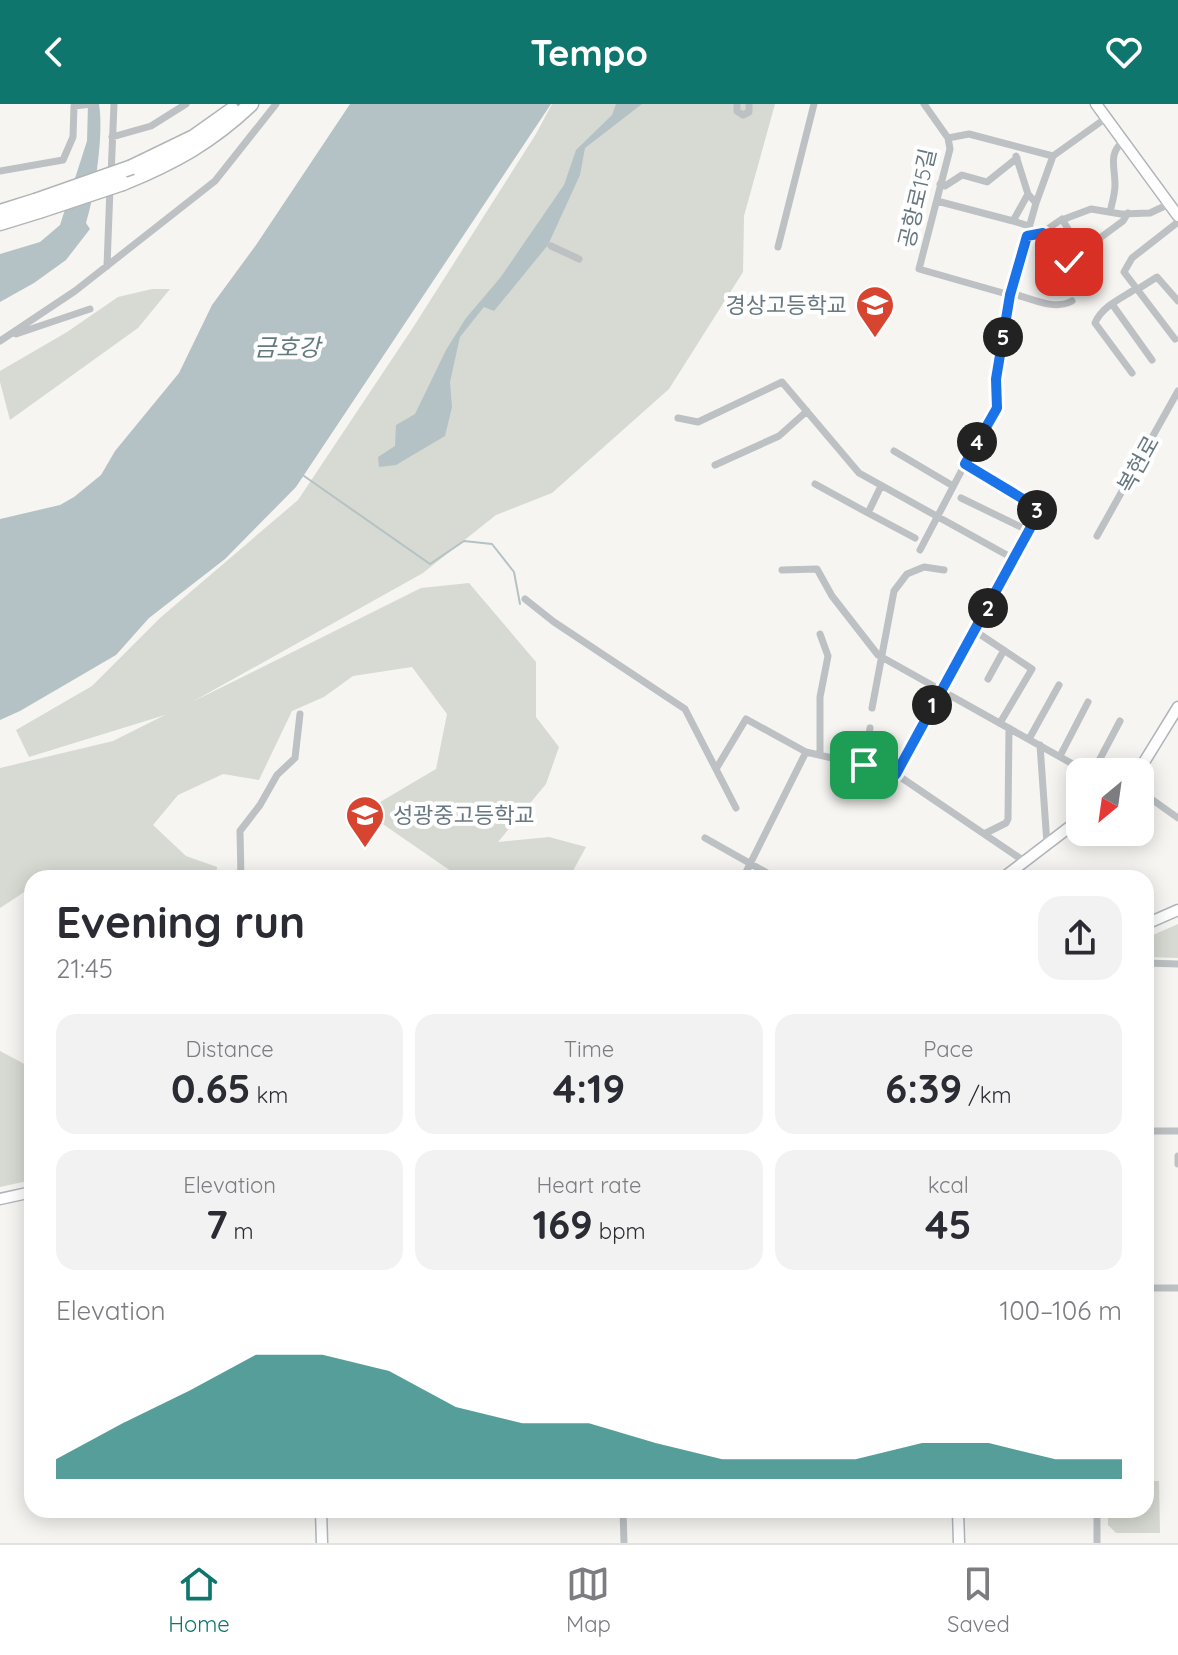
<!DOCTYPE html>
<html lang="en">
<head>
<meta charset="utf-8">
<style>
	body { margin:0; font-family:Quicksand,"Noto Sans KR",sans-serif; background:#f2f2f3; color:#2b2b33; height:100vh; display:flex; flex-direction:column; font-size:30px; white-space:nowrap }
	* { box-sizing:border-box; margin:0 }
	p { font-size:26px; color:#7c7c81 }
	.icon { flex:none; width:44px; height:44px; fill:none; stroke:currentColor; stroke-width:2; stroke-linecap:round; stroke-linejoin:round }
	.map { position:relative; flex:1; overflow:hidden }
	.sheet { position:absolute; left:24px; top:766px; width:1130px; height:648px; display:flex; flex-direction:column; background:#fff; border-radius:24px; box-shadow:0 4px 20px #0003 }
	.sheet>* { flex:none }
	.needle { width:52px; rotate:209deg }
	.buttons { position:absolute; left:1066px; top:654px; display:grid; gap:16px }
	.buttons a { display:grid; place-items:center; width:88px; height:88px; border-radius:16px; background:#fff; box-shadow:0 4px 20px #0003; font-size:40px }
	.pin { position:absolute; display:grid; place-items:center; width:68px; height:68px; color:#fff; margin:-34px; border-radius:16px; box-shadow:0 4px 12px #0006 }
	.km { position:absolute; width:40px; height:40px; margin:-20px; border-radius:50%; background:#222; color:#fff; font-size:22px; line-height:40px; text-align:center }
	.round { display:grid; place-items:center; flex:none; width:84px; height:84px; border-radius:24px; background:#f2f2f3 }
	.summary { display:flex; align-items:center; justify-content:space-between; height:136px; padding:0 32px }
	h1 { font-size:44px; font-weight:700; line-height:60px }
	.metrics { display:grid; grid-template-columns:repeat(3,1fr); gap:12px; height:136px; padding:8px 32px }
	.metrics div { display:grid; align-content:center; border-radius:20px; background:#f2f2f3; text-align:center }
	.metrics b { font-size:40px; font-weight:700 }
	.metrics small { font-size:22px; font-weight:400 }
	.metrics p { font-size:22px }
	.chart { height:224px; padding:16px 32px }
	.chart p { display:flex; justify-content:space-between }
	.chart svg { width:100%; height:144px; margin-top:8px; fill:#0f766e; opacity:.7 }
	header { display:flex; justify-content:space-between; align-items:center; height:104px; padding:0 32px; background:#0f766e; color:#fff; font-size:36px; font-weight:700 }
	.tab-bar { display:flex; justify-content:space-around; align-items:center; height:112px; border-top:2px solid #e1e1e2; background:#fff; font-size:22px; color:#7c7c81 }
	.tab-bar a { display:grid; justify-items:center; gap:4px }
	.tab-bar .active { color:#0f766e }
	.map>svg:first-child { display:block }
	.green { fill:#d6dad2 }
	.water { fill:#b5c2c5 }
	.lines { fill:none; stroke-linecap:round; stroke-linejoin:round }
	.stream { stroke:#b5c2c5; stroke-width:2 }
	.secondary-casing { stroke:#afb5b9; stroke-width:13 }
	.highway-casing { stroke:#b0b5b7; stroke-width:17 }
	.street { stroke:#bdc1c4; stroke-width:7 }
	.secondary { stroke:#fff; stroke-width:10 }
	.highway { stroke:#fff; stroke-width:14 }
	.highway-bridge-casing { stroke:#b0b5b7; stroke-width:17; stroke-linecap:butt }
	.highway-bridge { stroke:#fff; stroke-width:14 }
	.route-casing { stroke:#fff; stroke-width:16 }
	.route { stroke:#1a73e8; stroke-width:10 }
	.labels { text-anchor:middle; stroke-width:8; stroke-linejoin:round; paint-order:stroke }
	.street-label { font-size:22px; fill:#677881; stroke:#fff }
	.poi-label { font-size:22px; fill:#677881; stroke:#fff; text-anchor:end }
	.water-label { font-size:24px; font-style:italic; fill:#637a7e; stroke:#fff }
</style>
</head>
<body>
<header><svg class="icon" aria-label="back" viewBox="0 0 24 24"><path d="M15 5l-7 7 7 7"/></svg>Tempo<svg class="icon" aria-label="heart" viewBox="0 0 24 24"><path d="M12 20l-8-8c-3-5 5-10 8-4 3-6 11-1 8 4z"/></svg></header>
<div class="map">
<svg width="1178" height="1439" viewBox="0 0 1178 1439">
	<rect width="100%" height="100%" fill="#f6f5f2"/>
	<!-- green -->
	<path class="green" d="M552,0H775L744,112L743,168L669,285L552,389L496,411L423,469L192,598L421,484L469,479L536,558V613L559,643L546,680L498,738L549,733L586,743L569,774H461L374,714L370,704L436,665L447,610L412,563L353,572L324,593L292,607L259,676L223,670L178,691L153,721L186,752L217,763L216,774H32V786L29,785L0,804V664L113,637L165,611L29,653L16,626L92,582L160,514L298,396L414,222L536,30Z
		M152,185H170L138,224L10,316L0,278V267L67,228L118,193Z
		M1178,820V854L1146,853V834Z
		M0,947L32,964V1076L0,1083Z
		M1146,1377H1159L1160,1429H1116L1108,1421V1406H1146Z"/>
	<!-- water -->
	<path class="water" d="M88,0H99C104,29 95,91 86,119L90,125L66,156L34,179L0,198V150L40,138L60,121L87,37Z
		M350,0H551L296,383L225,455L149,514L116,551L20,607L0,616V415L60,401L74,393L101,371L115,347L179,269L212,201L256,141Z
		M616,0H642L585,44L580,71L548,141L494,207L484,203L460,233L450,278L452,303L445,332L396,361L379,363L378,353L395,342L396,321L415,310L446,246L466,214L500,174L564,81L576,46L612,11Z"/>
	<g class="lines">
		<!-- stream -->
		<path class="stream" d="M304,372L430,460L464,437L492,440L514,468L520,500"/>
		<!-- secondary casing -->
		<g class="secondary-casing">
			<path id="secondary" d="M1096,0L1178,112
				M1138,668L1178,603
				M1003,774L1080,715
				M1146,820L1178,806
				M0,1095L32,1088
				M321,1406L322,1439
				M958,1406L959,1439"/>
		</g>
		<!-- highway casing -->
		<g class="highway-casing">
			<path id="highway" d="M132,63L194,33L232,6
				M123,79C174,58 211,38 251,0
				M0,108L35,97
				M0,119L39,107"/>
		</g>
		<!-- street -->
		<path class="street" d="M737,0V7L743,11L749,8V0
			M924,0L948,34L950,45L919,165L1010,191
			M112,33L151,22L186,0
			M948,34L969,30L1053,52
			M1016,52L1028,90L1036,99
			M0,67L63,56L73,33L74,2L92,0
			M111,72L114,0
			M940,80L945,82L962,71L987,78L1017,54
			M1028,90L1013,117L1029,122
			M937,97L1013,117
			M1110,108C1112,99 1115,90 1115,81C1115,62 1108,51 1123,37
			M1062,115L1082,148
			M1043,129L1062,162L1123,117L1128,109
			M1027,132L1039,131L1059,117L1091,105L1121,110L1150,109L1169,100
			M551,142L579,155
			M778,143L814,0
			M107,162L110,84
			M1138,185L1157,173L1178,197
			M1011,189C1030,194 1054,207 1072,197
			M1112,200L1152,256
			M16,230L90,205
			M1175,235L1124,168L1132,154L1178,118
			M0,237L75,187L215,77L276,0
			M1132,269L1095,219C1102,202 1122,194 1137,184
			M678,314L698,318L782,278L859,369L1014,455
			M894,347L953,382
			M715,361L779,332L807,307
			M815,380L868,409
			M881,382L868,409L915,434
			M961,394L1029,427
			M1097,432L1178,287
			M920,446L965,360
			M782,466L817,465L832,492L878,551L1087,668
			M525,495L554,518L685,605L736,704
			M975,527L1032,565L1000,619
			M820,530L828,552L820,593V651
			M988,575L1004,546
			M872,604L894,487L907,470L924,463L944,466
			M1029,635L1059,581
			M1040,641L1047,740
			M1060,652L1088,598
			M864,661L870,624
			M716,665L746,615L806,648L893,668L1024,757
			M1093,668L1120,617
			M896,670L1039,408L1033,401L965,360L997,304L996,275L1010,191L1036,99L1053,52L1106,14
			M1140,687L1178,714
			M984,730L1006,719L1008,715L1009,624
			M705,734L776,774
			M241,774L240,727L260,701L277,671L295,654L300,610
			M743,774L806,648
			M1146,859L1178,860
			M1146,1027H1178
			M1178,1052V1060
			M1146,1184H1178
			M623,1406L624,1439
			M1097,1406V1439"/>
		<!-- secondary -->
		<use href="#secondary" class="secondary"/>
		<!-- highway -->
		<use href="#highway" class="highway"/>
		<!-- highway-bridge casing -->
		<g class="highway-bridge-casing">
			<path id="highway-bridge" d="M35,97L132,63
				M39,107L123,79"/>
		</g>
		<!-- highway-bridge -->
		<use href="#highway-bridge" class="highway-bridge"/>
	</g>
	<g class="lines">
		<!-- route casing -->
		<g class="route-casing">
			<path id="route" d="M864,661L896,670L1039,408L1033,401L965,360L997,304L996,275L1010,191L1027,132L1043,129L1062,162L1069,158"/>
		</g>
		<!-- route -->
		<use href="#route" class="route"/>
	</g>
	<!-- icons -->
	<defs>
		<g id="school-pin" transform="scale(2)"><path d="M0 17L-7.5 6A9.5 9.5 0 1 1 7.5 6Z" fill="#d74531" stroke="#fff"/><path d="M0-5L7-2L0 1L-7-2ZM-4 1L0 2.5L4 1V4Q0 6-4 4Z" fill="#fff"/></g>
	</defs>
	<g fill-rule="evenodd">
		<use href="#school-pin" x="875" y="201"/>
		<use href="#school-pin" x="365" y="711"/>
	</g>
	<g class="labels">
		<!-- street labels -->
		<g class="street-label">
			<text transform="translate(917 94) rotate(-77)" y="8">공항로15길</text>
			<text transform="translate(1138 360) rotate(-61)" y="8">복현로</text>
		</g>
		<!-- poi labels -->
		<g class="poi-label">
			<text x="847" y="209">경상고등학교</text>
			<text x="393" y="719" text-anchor="start">성광중고등학교</text>
		</g>
		<!-- water labels -->
		<g class="water-label">
			<text x="287" y="252">금호강</text>
		</g>
	</g>
</svg>
<div class="buttons">
<a><svg class="needle" viewBox="-14 -14 28 28"><path d="M0-13l5 13h-10z" fill="#e53935"/><path d="M0 13l5-13h-10z" fill="#7c7c81"/></svg></a>
</div>
<div class="pin" style="left:864px;top:661px;background:#1e9e55"><svg class="icon" aria-label="arrive" viewBox="0 0 24 24"><path d="M6 21V4h12l-3 4 3 4H6"/></svg></div>
<div class="pin" style="left:1069px;top:158px;background:#d93025"><svg class="icon" aria-label="check" viewBox="0 0 24 24"><path d="M5 12l5 5 9-10"/></svg></div>
<b class="km" style="left:932px;top:601px">1</b>
<b class="km" style="left:988px;top:504px">2</b>
<b class="km" style="left:1037px;top:406px">3</b>
<b class="km" style="left:977px;top:338px">4</b>
<b class="km" style="left:1003px;top:233px">5</b>
<section class="sheet">
<div class="summary"><div><h1>Evening run</h1><p>21:45</p></div><a class="round"><svg class="icon" aria-label="share" viewBox="0 0 24 24"><path d="M12 15V3M7 8l5-5 5 5M5 13v7h14v-7"/></svg></a></div>
<div class="metrics">
<div><p>Distance</p><b>0.65<small> km</small></b></div>
<div><p>Time</p><b>4:19</b></div>
<div><p>Pace</p><b>6:39<small> /km</small></b></div>
</div>
<div class="metrics">
<div><p>Elevation</p><b>7<small> m</small></b></div>
<div><p>Heart rate</p><b>169<small> bpm</small></b></div>
<div><p>kcal</p><b>45</b></div>
</div>
<div class="chart"><p><span>Elevation</span>100–106 m</p>
<svg viewBox="0 0 160 44" preserveAspectRatio="none"><path d="M0 44V38L10 27L20 17L30 6L40 6L50 11L60 22L70 27L80 27L90 33L100 38L110 38L120 38L130 33L140 33L150 38L160 38V44z"/></svg>
</div>
</section>
</div>
<nav class="tab-bar">
<a class="active"><svg class="icon" aria-label="home" viewBox="0 0 24 24"><path d="M3 11l9-7 9 7M6 9v11h12V9"/></svg>Home</a>
<a><svg class="icon" aria-label="map" viewBox="0 0 24 24"><path d="M3 6l6-2 6 2 6-2v14l-6 2-6-2-6 2zM9 4v14M15 6v14"/></svg>Map</a>
<a><svg class="icon" aria-label="saved" viewBox="0 0 24 24"><path d="M7 4h10v16l-5-4-5 4z"/></svg>Saved</a>
</nav>
</body>
</html>
